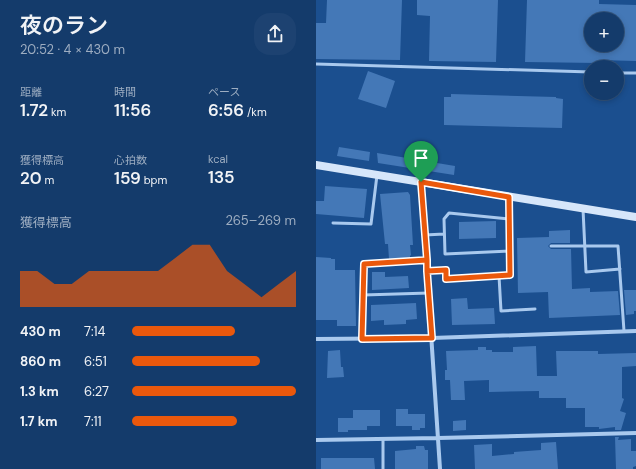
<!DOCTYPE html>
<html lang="ja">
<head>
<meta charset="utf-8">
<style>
	body { margin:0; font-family:"DM Sans","Noto Sans JP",sans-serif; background:#1d4271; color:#f1f3f6; height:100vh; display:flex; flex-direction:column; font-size:15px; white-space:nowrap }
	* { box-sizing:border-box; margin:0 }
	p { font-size:13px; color:#9dadc1 }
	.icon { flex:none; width:22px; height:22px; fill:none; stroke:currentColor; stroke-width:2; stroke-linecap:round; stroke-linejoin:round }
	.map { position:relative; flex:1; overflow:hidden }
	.side { display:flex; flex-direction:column; background:#143b6b; width:316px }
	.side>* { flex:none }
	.controls { position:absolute; left:268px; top:12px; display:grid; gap:8px }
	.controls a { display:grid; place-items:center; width:40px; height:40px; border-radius:50%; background:#143b6b; box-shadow:0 2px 6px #0003,0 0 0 1px #33557e; font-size:20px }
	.pin { position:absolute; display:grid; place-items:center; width:34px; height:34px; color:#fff; margin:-41px -17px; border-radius:50% 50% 50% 0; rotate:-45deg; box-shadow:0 0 4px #0007 }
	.pin .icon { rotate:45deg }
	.round { display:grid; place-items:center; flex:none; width:42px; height:42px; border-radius:16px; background:#1d4271 }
	.headline { display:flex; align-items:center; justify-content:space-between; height:68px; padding:0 20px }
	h1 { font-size:22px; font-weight:600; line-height:30px }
	.metrics { display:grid; grid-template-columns:repeat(3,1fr); gap:6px; height:68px; padding:4px 20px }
	.metrics div { display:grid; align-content:center }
	.metrics b { font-size:17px; font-weight:600 }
	.metrics small { font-size:11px; font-weight:400 }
	.metrics p { font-size:11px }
	.chart { height:112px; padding:8px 20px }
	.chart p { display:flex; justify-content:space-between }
	.chart svg { width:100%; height:72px; margin-top:4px; fill:#ea580c; opacity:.7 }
	ul { padding:0 20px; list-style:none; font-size:13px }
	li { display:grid; grid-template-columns:64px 48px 1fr; align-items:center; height:30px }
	li i { height:10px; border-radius:5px; background:#ea580c }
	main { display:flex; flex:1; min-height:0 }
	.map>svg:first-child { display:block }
	.building { fill:#4478b7; fill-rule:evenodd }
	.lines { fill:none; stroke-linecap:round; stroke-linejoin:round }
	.lane { stroke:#a9c9ee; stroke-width:3 }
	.street { stroke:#a9c9ee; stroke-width:4 }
	.secondary { stroke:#d6e6fa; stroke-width:8 }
	.route-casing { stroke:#fff; stroke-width:8 }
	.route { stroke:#ea580c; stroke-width:5 }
</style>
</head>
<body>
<main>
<section class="side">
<div class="headline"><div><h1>夜のラン</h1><p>20:52 · 4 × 430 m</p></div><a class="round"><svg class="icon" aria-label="share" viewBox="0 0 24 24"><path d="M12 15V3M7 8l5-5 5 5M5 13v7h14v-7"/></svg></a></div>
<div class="metrics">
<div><p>距離</p><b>1.72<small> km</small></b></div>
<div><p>時間</p><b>11:56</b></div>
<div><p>ペース</p><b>6:56<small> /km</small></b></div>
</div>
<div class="metrics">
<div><p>獲得標高</p><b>20<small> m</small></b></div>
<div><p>心拍数</p><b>159<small> bpm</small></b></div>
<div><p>kcal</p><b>135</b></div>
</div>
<div class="chart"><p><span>獲得標高</span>265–269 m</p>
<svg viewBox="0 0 160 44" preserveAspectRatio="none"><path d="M0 44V22L10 22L20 30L30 30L40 22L50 22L60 22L70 22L80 22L90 14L100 6L110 6L120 22L130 30L140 38L150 30L160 22V44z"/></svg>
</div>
<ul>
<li><b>430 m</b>7:14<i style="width:63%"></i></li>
<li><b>860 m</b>6:51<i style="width:78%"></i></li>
<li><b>1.3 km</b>6:27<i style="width:100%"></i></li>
<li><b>1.7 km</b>7:11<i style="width:64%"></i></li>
</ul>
</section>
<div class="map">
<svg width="320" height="469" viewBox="0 0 320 469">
	<rect width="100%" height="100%" fill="#1b4f8f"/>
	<!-- building -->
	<path class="building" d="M11,0H86L84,60L0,59V23H10Z
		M101,0H182L180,62L113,61L114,16L101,15Z
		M211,0H283V4L320,5V61L282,60V63L209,62ZM275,19H301V45H275Z
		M52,71L79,81L70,108L42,99Z
		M135,94L240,97V98L247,99L246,128L128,125V97H135Z
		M23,147L54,152L53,161L21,156Z
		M61,153L139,166L138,175L62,163Z
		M9,186L51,189L48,218L0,214V201H8Z
		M92,192L94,195L97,245H94L95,255L94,256V258L73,259L72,244H69L64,194Z
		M180,221V238L143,239V222Z
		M254,230V243H235L232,246L235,249H255L256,289L274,288V292L302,291L304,315L233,318L232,292L202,293L201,238L233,237V231Z
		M0,257L15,258V259H19V270H39L40,326H21V320H0Z
		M56,272H69V277L92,276L93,288L56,290Z
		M308,290H320V311H318V314L310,315Z
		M151,298L152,309L178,308L179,324L136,325L135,299Z
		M100,303L101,319L90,320V324L68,325V320L55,321V305Z
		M220,346L221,376H241L240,351H282V354L320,353V366L306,367V398L308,399L304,411L310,413L305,430H299V427L283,429V427H269V408H250V398H223V391L173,392V380L148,381L149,400H135L134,380H129V370H131L130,351L162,350V347H170V350H176V352H197V347Z
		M24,350L25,367H27L28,377L11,378L12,351Z
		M80,409H92V414H109V428H104V430H96V426H80Z
		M37,410H64V426H51V430H32V432H22V418H37Z
		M150,420V430L137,431V421Z
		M299,437H303L302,440L315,439V451H320V466L317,467V469H300Z
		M240,442L242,469H159L158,445L176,444V456L198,454V452L225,450V443Z
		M100,446H108L109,450H112V469H79V451L100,449Z
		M5,458H58L59,469H5Z"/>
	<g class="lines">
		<!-- lane -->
		<path class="lane" d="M0,64L275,72
			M301,73H320
			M193,197L194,275L183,276L185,311L219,309
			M267,209L270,272L304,269
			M193,219L133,213L128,219L129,254L194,251
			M17,223L55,224L61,175
			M109,235L128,234
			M235,246H302L308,331
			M111,271L130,270L131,279L183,276
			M47,295L113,293
			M46,339L48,264L111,260
			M67,469V439"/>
		<!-- street -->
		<path class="street" d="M105,182L124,469
			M0,339L116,338L320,331
			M0,440L122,438L320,433"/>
		<!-- secondary -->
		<path class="secondary" d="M0,165L320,217"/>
	</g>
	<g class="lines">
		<!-- route casing -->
		<g class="route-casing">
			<path id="route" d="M105,182L111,260V271L116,338L46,339L48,264L111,260V271L130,270V279L194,275L193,197L105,182"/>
		</g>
		<!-- route -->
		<use href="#route" class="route"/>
	</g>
</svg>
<div class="controls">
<a>+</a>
<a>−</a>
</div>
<div class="pin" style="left:105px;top:182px;background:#1e9e55"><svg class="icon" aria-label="arrive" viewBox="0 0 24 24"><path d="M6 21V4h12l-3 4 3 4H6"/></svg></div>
</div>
</main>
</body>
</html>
